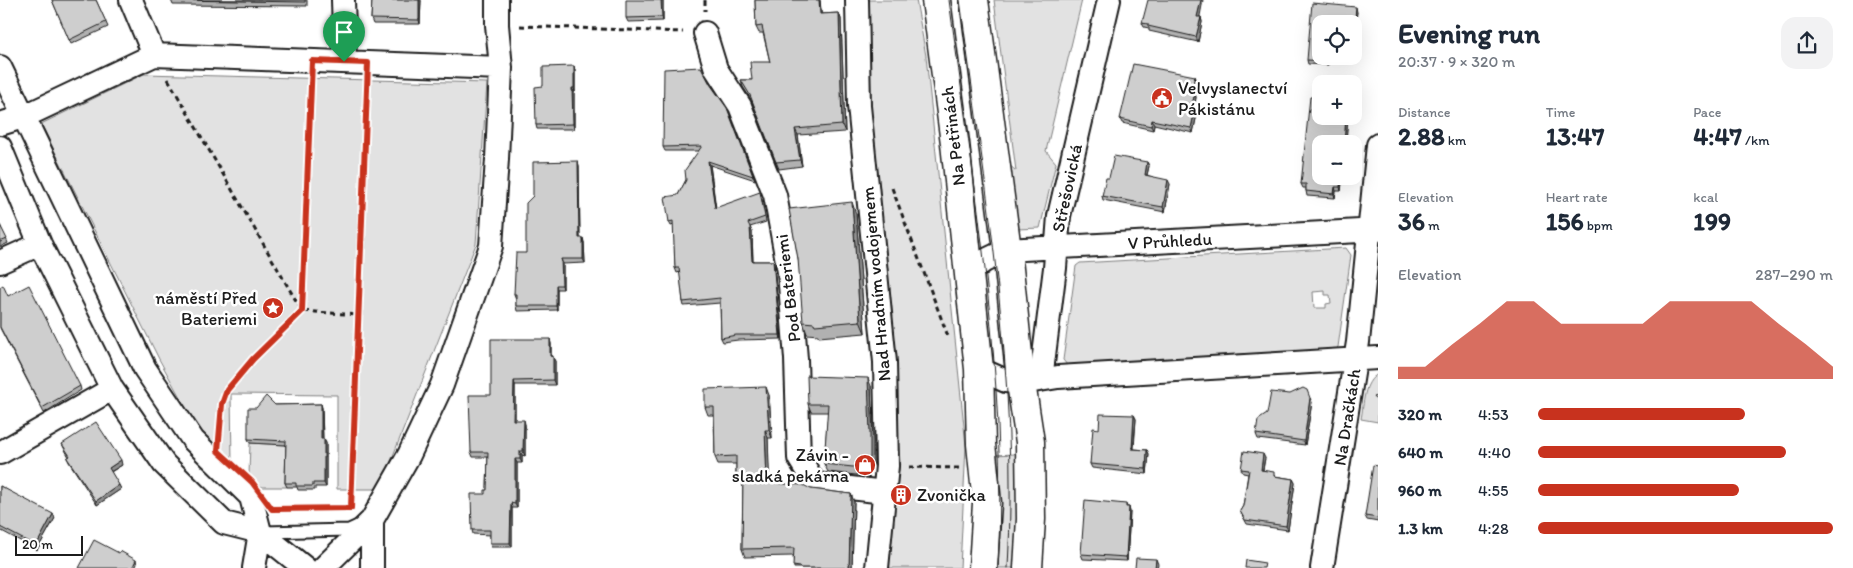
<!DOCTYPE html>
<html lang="en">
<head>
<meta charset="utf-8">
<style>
	body { margin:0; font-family:Itim,sans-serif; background:#f2f2f3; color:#1f2937; height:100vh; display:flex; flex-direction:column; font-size:19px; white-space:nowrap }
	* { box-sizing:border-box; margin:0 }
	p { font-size:16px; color:#747a83 }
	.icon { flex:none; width:28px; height:28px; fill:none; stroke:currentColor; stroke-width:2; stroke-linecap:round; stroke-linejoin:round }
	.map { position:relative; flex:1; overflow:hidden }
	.details { display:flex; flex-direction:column; background:#fff; width:475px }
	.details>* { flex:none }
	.buttons { position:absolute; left:1312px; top:15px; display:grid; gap:10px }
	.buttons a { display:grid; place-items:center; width:50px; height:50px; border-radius:10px; background:#fff; box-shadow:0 5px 20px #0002; font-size:25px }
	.scale { position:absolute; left:15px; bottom:12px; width:68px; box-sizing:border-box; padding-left:5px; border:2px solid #1c1c1c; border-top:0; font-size:14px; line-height:18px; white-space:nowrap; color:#1c1c1c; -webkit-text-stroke:4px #fff; paint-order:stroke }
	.pin { position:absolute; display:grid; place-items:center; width:42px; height:42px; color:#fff; margin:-51px -21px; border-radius:50% 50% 50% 0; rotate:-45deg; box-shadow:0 0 5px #0007 }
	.pin .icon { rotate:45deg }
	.round { display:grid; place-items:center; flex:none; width:52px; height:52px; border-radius:15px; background:#f2f2f3 }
	.headline { display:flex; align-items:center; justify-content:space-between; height:85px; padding:0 20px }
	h1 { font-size:28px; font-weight:700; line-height:38px }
	.figures { display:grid; grid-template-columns:repeat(3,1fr); gap:8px; height:85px; padding:5px 20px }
	.figures div { display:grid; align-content:center }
	.figures b { font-size:25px; font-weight:700 }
	.figures small { font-size:14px; font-weight:400 }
	.figures p { font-size:14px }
	.chart { height:140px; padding:10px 20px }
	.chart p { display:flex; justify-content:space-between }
	.chart svg { width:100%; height:90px; margin-top:5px; fill:#c8321e; opacity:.7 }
	ul { padding:0 20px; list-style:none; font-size:16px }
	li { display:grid; grid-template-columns:80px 60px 1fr; align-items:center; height:38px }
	li i { height:12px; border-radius:6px; background:#c8321e }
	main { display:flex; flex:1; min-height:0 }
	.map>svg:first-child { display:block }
	.green { fill:#e2e2e2; stroke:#7f7f7f; fill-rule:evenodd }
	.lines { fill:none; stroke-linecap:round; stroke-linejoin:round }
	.lane-casing { stroke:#1c1c1c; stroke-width:15 }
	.street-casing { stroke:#1c1c1c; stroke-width:26 }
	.secondary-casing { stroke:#1c1c1c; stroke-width:31 }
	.path { stroke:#1c1c1c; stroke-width:3; stroke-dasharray:5 4; stroke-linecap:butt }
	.lane { stroke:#fff; stroke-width:11 }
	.street { stroke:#fff; stroke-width:22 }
	.secondary { stroke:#fff; stroke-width:28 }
	.tram { stroke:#1c1c1c; stroke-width:1 }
	.wall { fill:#b1b1b1; stroke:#1c1c1c }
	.shaded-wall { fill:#909090; stroke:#1c1c1c }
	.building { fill:#cecece; stroke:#1c1c1c }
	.route-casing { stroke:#fff; stroke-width:10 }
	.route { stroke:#c8321e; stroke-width:6 }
	.labels { text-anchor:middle; stroke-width:5; stroke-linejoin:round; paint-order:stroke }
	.poi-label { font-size:18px; fill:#1c1c1c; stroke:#fff; text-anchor:start }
	.street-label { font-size:18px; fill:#1c1c1c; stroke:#fff }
</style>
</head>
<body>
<main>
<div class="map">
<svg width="1378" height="568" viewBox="0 0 1378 568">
	<rect width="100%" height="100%" fill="#fff"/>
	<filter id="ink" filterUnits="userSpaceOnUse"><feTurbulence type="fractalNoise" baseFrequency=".02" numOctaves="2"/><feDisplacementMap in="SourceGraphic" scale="10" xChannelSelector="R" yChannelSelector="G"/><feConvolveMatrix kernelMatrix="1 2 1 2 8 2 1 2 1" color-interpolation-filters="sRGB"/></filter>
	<g filter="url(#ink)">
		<!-- green -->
		<path class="green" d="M868,0H916L926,56L966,446L960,568H885L900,462L870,96Z
			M994,0H1082L1046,151L1056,163L1040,228L1017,229L1007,163L1016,171Z
			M144,74L487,83L476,244L380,489H337V395L231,394L232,462L198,430L159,359L41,124Z
			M1346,248L1351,255L1338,347L1335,350L1068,366L1063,360L1076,266L1080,263ZM1325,291V295H1330L1331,303L1326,304V308H1314L1313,292Z
			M1378,374V422L1361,419C1364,404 1363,382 1378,374Z
			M250,443L287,445V487H263L254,484L249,475Z
			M1022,450L1014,568H993L995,455L1014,454L1016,451Z"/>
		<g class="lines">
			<!-- lane casing -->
			<g class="lane-casing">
				<path id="lane" d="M264,532L349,530L360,525"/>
			</g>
			<!-- street casing -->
			<g class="street-casing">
				<path id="street" d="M131,0L154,55
					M343,0L345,62
					M857,0L859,106L885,362L887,466L877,568
					M705,33L716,69L740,106L775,195L789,272L796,359L799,458L815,484L885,492
					M0,67L145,369L193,440L251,497L260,532L254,568
					M0,124L23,117L154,55L501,68
					M0,147L40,244L112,389L164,464L224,523L260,532L305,568
					M0,262L40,244
					M968,273L984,261L1007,250L1378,230
					M979,369L1006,381L1021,383L1058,377L1378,358
					M1041,379L1055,268L1059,216L1109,0
					M0,453L112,389
					M372,520V568
					M323,568L372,520L409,455L442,385L491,246L497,159L501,68L497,25V0
					M1322,568L1358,342L1378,145"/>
			</g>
			<!-- secondary casing -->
			<g class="secondary-casing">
				<path id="secondary" d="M936,0L955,143L979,369L981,444L987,503L983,568
					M974,0L1007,250L1021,383L1030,442L1031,519L1028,568"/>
			</g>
			<!-- path -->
			<path class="path" d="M705,0V11
				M520,26L683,32
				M168,79L302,311L358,315
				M892,188L949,339
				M218,434L222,405L227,390L253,359L302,311L311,81
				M909,467L960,468
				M277,509H353
				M351,509L367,83"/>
			<!-- lane -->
			<use href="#lane" class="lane"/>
			<!-- street -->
			<use href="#street" class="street"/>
			<!-- secondary -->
			<use href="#secondary" class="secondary"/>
			<!-- tram -->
			<path class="tram" d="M949,0C974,185 1008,381 998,568
				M960,0C985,188 1019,378 1008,568"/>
		</g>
		<!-- wall -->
		<path class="wall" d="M52,0H96L108,27L71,44Z
			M171,0H307V6L173,5Z
			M372,0H421L420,24H373L371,19Z
			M663,0V21L628,22L626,18Z
			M755,0H820L821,14L839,13L841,19L845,132L798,135L802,166L779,169L752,101L743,87L741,80H752L770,62L763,33H759L756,27Z
			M1357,12L1354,24L1321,56H1353V59L1329,56L1328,65L1308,64L1307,60Z
			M1200,17H1201L1202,22L1198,42L1149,31V28L1144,27L1142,23Z
			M574,66L575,71V92H574V129H537L536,125L543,86Z
			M1195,76L1196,81L1193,93L1196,97L1195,105L1198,109L1193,133L1154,124L1153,130L1122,123L1120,119Z
			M710,84L727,108L755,180L710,165L716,208L762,199L766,222L750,227L752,232L753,261H773L774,265L781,339L738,340L723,342L721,338L720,303L684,306L683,302L680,272L677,273L675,268L674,225L671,226L669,222L678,195L686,180L699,151H665L663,147Z
			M1321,116H1348L1341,191H1336L1335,198L1307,196L1306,191V188H1303L1301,184Z
			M578,161L579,166L580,238L584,242L585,263L563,264V289H557V310L517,311L516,306V299L514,294L526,253Z
			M1147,162L1149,166L1147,175L1170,184L1165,212L1103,200L1102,196L1109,178Z
			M856,214L865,333L819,337L818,335L807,334L803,322Z
			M0,225L8,243L0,247Z
			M0,287L80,386L81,390L44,413L0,328Z
			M550,339L551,344V357L555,361V385H515V420L525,424V456L522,455V463H517V508H512V547H491L490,543V535L473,534L472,530L485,494L487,490L488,457H473L471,452L491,395Z
			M871,386L873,441V465L870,470L856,475L828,472L824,464L828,412H811L808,404Z
			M769,395L772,438H768L769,483L811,489L851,494L854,502L852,568H794L793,556L745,557L742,549L743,482H739L736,474V464H718L715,457L714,415H708L705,407Z
			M1312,402L1305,445L1258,439L1256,434Z
			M321,404L322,408L323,439L326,443V487H315V490H298L297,487H287L285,483L286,445L250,443L248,439L256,408L275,405Z
			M1134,415L1136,419L1134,449L1147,450L1149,454L1147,474L1092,468L1090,464L1099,429Z
			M62,444L122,465L111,472L121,489L97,505L69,462L67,458L69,457L64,448Z
			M1265,458L1263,470L1275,476L1293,479L1295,483L1288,530L1247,524L1240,511L1243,506L1248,474L1243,473L1241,469Z
			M1378,466V522L1367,520L1365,516Z
			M0,486L55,518L37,550L0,530Z
			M1126,504L1127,507H1129L1130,512L1127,561L1083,559L1081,554Z"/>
		<!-- shaded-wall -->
		<path class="shaded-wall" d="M419,0H421L420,24L419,20Z
			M661,0H663V21L662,17Z
			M819,0H820L822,20L820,14Z
			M1201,0H1203L1199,21L1197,17Z
			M1356,7L1357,12L1354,48V28Z
			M839,13L841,19L845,132L842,125Z
			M1201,17L1202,22L1198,42L1196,37Z
			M1327,56H1329L1328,65L1327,61Z
			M574,66L575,71V92L574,88Z
			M1195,76L1196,81L1192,97L1191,92Z
			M572,88L574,92V129L573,124Z
			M1195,93L1196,97L1194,109L1192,104Z
			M1196,105L1198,109L1193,133L1191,128Z
			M1346,116H1348L1346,144H1344Z
			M1152,120L1154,124L1153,130L1151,126Z
			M795,129L798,135L802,166L800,160Z
			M578,161L579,166L580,243L579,238Z
			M708,161L710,165L716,212L715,208Z
			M1147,162L1149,166L1146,179L1145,175Z
			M1341,176H1343L1341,191L1340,187Z
			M1168,180L1170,184L1165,212L1163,207Z
			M1335,187L1336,191L1335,198L1334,194Z
			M852,202L856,214L865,333L860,321Z
			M750,227L752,232L753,265L752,261Z
			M583,238L584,242L585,263L583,259Z
			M561,259L563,264V289L562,285Z
			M773,261L774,265L781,339L780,335Z
			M556,285L557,289V310L556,306Z
			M550,339L551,344V361L550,356Z
			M553,357L555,361V385L553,380Z
			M868,378L871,386L873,441V465L870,470L867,462Z
			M514,381L515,385V424L513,420Z
			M766,387L769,395L772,438L769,430Z
			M1310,398L1312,402L1305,445L1304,441Z
			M321,404L322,408L323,443L321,439Z
			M1134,415L1136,419L1133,453L1132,449Z
			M524,420L525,424V456L523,451Z
			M765,430L768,438L770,491L767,483Z
			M324,439L326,443V487L324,483Z
			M1147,450L1149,454L1147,474L1146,469Z
			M520,451L522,455V463L520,459Z
			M1263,454L1265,458L1262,474L1261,470Z
			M515,459L517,463V508L515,504Z
			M121,460L122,465L110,472L109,468Z
			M1293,479L1295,483L1288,530L1286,526Z
			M119,485L121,489L97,505L96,501Z
			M851,494L854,502L852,568H849Z
			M511,503L512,508V547L510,543Z
			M1129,507L1130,512L1127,561L1126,557Z
			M53,514L55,518L37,550L36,546Z
			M1156,559L1158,564L1157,568H1155Z
			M136,560L137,564L135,568H132Z"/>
		<!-- building -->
		<path class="building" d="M52,0H96L106,22L69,40Z
			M171,0H305V2Z
			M372,0H419V20L371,19Z
			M626,0H661L662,17L626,18Z
			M755,0H819L820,14L839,13L842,125L795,129L800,160L776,162L750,95L741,80H752L750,62H770L762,26L756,27Z
			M1148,0H1201L1197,17H1201L1196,37L1148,26V24L1142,23Z
			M1312,3L1356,7L1354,28V24H1321V56H1327V61L1307,60Z
			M1133,64L1195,76L1191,92L1195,93L1192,104L1196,105L1191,128L1152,120L1151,126L1120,119Z
			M574,66V88H572L573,124L536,125L535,87L543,86V67Z
			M701,67L710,84L727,108L753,176L708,161L715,208L760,192L765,217L748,223L750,227L752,261H773L780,335H736L721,338L720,298L683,302L679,268H675L673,221L669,222L665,197L678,195L686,180L685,170L702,146L663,147L664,69Z
			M1317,88L1321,89V116H1346L1344,144H1321V176H1341L1340,187H1335L1334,194L1306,191V184H1301L1310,97H1316Z
			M1114,156L1147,162L1145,175L1168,180L1163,207L1102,196L1106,178H1109Z
			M578,161L579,238H583V259H561L562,285H556V306H516V294H514L516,253H526V203L533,196V162Z
			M852,202L860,321L815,325L814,323L803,322L798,259L789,209Z
			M0,225L7,239L0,242Z
			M3,285L8,296L29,285L80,386L42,408L0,327V287Z
			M491,339H550V356L553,357V380L514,381L513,420H524L523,451H520V459H515V504L511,503L510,543H490V530H472L471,494H485V490H487L488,452H471L469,395H491Z
			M807,376L868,378L870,433V457L867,462L853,467L824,464L828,404H808Z
			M766,387L769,430H765L767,483L803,485L811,489L851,494L849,568H800V567L793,566L794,548L742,549L743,474H736V456L715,457L714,407H705V389Z
			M1303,388L1307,390L1310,398L1304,441L1256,434L1258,420L1267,414L1271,392L1290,394Z
			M1378,395V402L1374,397Z
			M266,396L275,405L321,404V439H324V483H313V486H296V483H285L286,441L248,439V408H256Z
			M1100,414L1134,415L1132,449L1147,450L1146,469L1090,464L1093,428L1099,429Z
			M96,422L121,460L109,468L119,485L96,501L67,458L70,456L62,444Z
			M1244,451L1263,454L1261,470L1274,472V476L1293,479L1286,526L1245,520L1240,511L1243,506L1249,470L1241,469Z
			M1373,465L1378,466V518L1365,516Z
			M0,486L53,514L36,546L0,527Z
			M1085,500L1126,504V507H1129L1126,557L1081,554Z
			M94,540L119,553L120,551L136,560L132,568H79Z
			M1136,558L1156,559L1155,568H1135Z
			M1246,560L1265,563L1264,568H1245Z"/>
	</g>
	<g class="lines" filter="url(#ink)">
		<!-- route casing -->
		<g class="route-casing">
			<path id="route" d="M312,61L368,63L351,508L272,509L252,482L218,451L222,404L227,390L253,359L302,311Z"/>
		</g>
		<!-- route -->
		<use href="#route" class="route"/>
	</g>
	<!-- icons -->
	<defs>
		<g id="civic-disc" transform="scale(1.125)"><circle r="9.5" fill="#c8321e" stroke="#fff"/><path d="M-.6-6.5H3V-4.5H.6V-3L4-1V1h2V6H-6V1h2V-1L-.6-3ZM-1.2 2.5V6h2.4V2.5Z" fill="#fff"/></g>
		<g id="sight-disc" transform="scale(1.125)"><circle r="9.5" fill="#c8321e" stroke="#fff"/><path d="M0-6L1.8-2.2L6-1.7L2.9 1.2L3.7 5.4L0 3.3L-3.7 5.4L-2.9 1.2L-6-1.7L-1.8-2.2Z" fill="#fff"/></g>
		<g id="shop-disc" transform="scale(1.125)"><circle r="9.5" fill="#c8321e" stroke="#fff"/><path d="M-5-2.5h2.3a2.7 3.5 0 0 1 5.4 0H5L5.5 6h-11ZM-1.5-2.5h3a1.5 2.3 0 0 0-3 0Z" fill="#fff"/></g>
		<g id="building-disc" transform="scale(1.125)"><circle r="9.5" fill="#c8321e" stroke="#fff"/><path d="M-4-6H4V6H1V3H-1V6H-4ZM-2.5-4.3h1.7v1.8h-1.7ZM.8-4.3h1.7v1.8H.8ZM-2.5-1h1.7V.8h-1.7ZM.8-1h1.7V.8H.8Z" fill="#fff"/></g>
	</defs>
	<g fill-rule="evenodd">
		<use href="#civic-disc" x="1162" y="98"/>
		<use href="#sight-disc" x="273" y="308"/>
		<use href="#shop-disc" x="865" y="465"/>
		<use href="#building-disc" x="901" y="495"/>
	</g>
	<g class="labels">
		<!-- poi labels -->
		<g class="poi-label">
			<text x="1178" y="94">Velvyslanectví<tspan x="1178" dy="21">Pákistánu</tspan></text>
			<text x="257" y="304" text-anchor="end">náměstí Před<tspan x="257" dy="21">Bateriemi</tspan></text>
			<text x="849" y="461" text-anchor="end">Závin -<tspan x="849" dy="21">sladká pekárna</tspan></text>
			<text x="917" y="501">Zvonička</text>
		</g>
		<!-- street labels -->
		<g class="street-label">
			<text transform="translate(953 136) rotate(-97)" y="6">Na Petřinách</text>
			<text transform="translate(1067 188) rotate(-78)" y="6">Střešovická</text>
			<text transform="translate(1170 241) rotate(-3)" y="6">V Průhledu</text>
			<text transform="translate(876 284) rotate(-95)" y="6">Nad Hradním vodojemem</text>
			<text transform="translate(788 288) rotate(-97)" y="6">Pod Bateriemi</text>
			<text transform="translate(1347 417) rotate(-81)" y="6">Na Dračkách</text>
		</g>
	</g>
</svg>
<div class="buttons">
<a><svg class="icon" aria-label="locate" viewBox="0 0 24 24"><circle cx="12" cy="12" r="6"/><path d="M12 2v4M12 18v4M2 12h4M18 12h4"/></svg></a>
<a>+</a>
<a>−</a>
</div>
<div class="scale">20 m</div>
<div class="pin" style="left:344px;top:62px;background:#1e9e55"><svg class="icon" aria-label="arrive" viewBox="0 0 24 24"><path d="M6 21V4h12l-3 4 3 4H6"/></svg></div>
</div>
<section class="details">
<div class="headline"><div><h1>Evening run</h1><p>20:37 · 9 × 320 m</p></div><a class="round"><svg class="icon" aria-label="share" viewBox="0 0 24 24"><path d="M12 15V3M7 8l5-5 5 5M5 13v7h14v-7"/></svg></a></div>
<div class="figures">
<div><p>Distance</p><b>2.88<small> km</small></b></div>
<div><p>Time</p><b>13:47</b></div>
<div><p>Pace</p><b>4:47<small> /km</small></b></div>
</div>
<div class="figures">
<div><p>Elevation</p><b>36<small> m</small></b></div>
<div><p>Heart rate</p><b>156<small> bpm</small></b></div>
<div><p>kcal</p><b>199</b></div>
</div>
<div class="chart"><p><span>Elevation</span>287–290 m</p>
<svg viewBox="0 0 160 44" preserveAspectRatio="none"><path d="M0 44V38L10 38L20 27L30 17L40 6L50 6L60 17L70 17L80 17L90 17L100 6L110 6L120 6L130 6L140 17L150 27L160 38V44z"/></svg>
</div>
<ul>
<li><b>320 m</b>4:53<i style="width:70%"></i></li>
<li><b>640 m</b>4:40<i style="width:84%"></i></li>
<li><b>960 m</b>4:55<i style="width:68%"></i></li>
<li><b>1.3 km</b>4:28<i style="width:100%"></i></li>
</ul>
</section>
</main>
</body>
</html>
